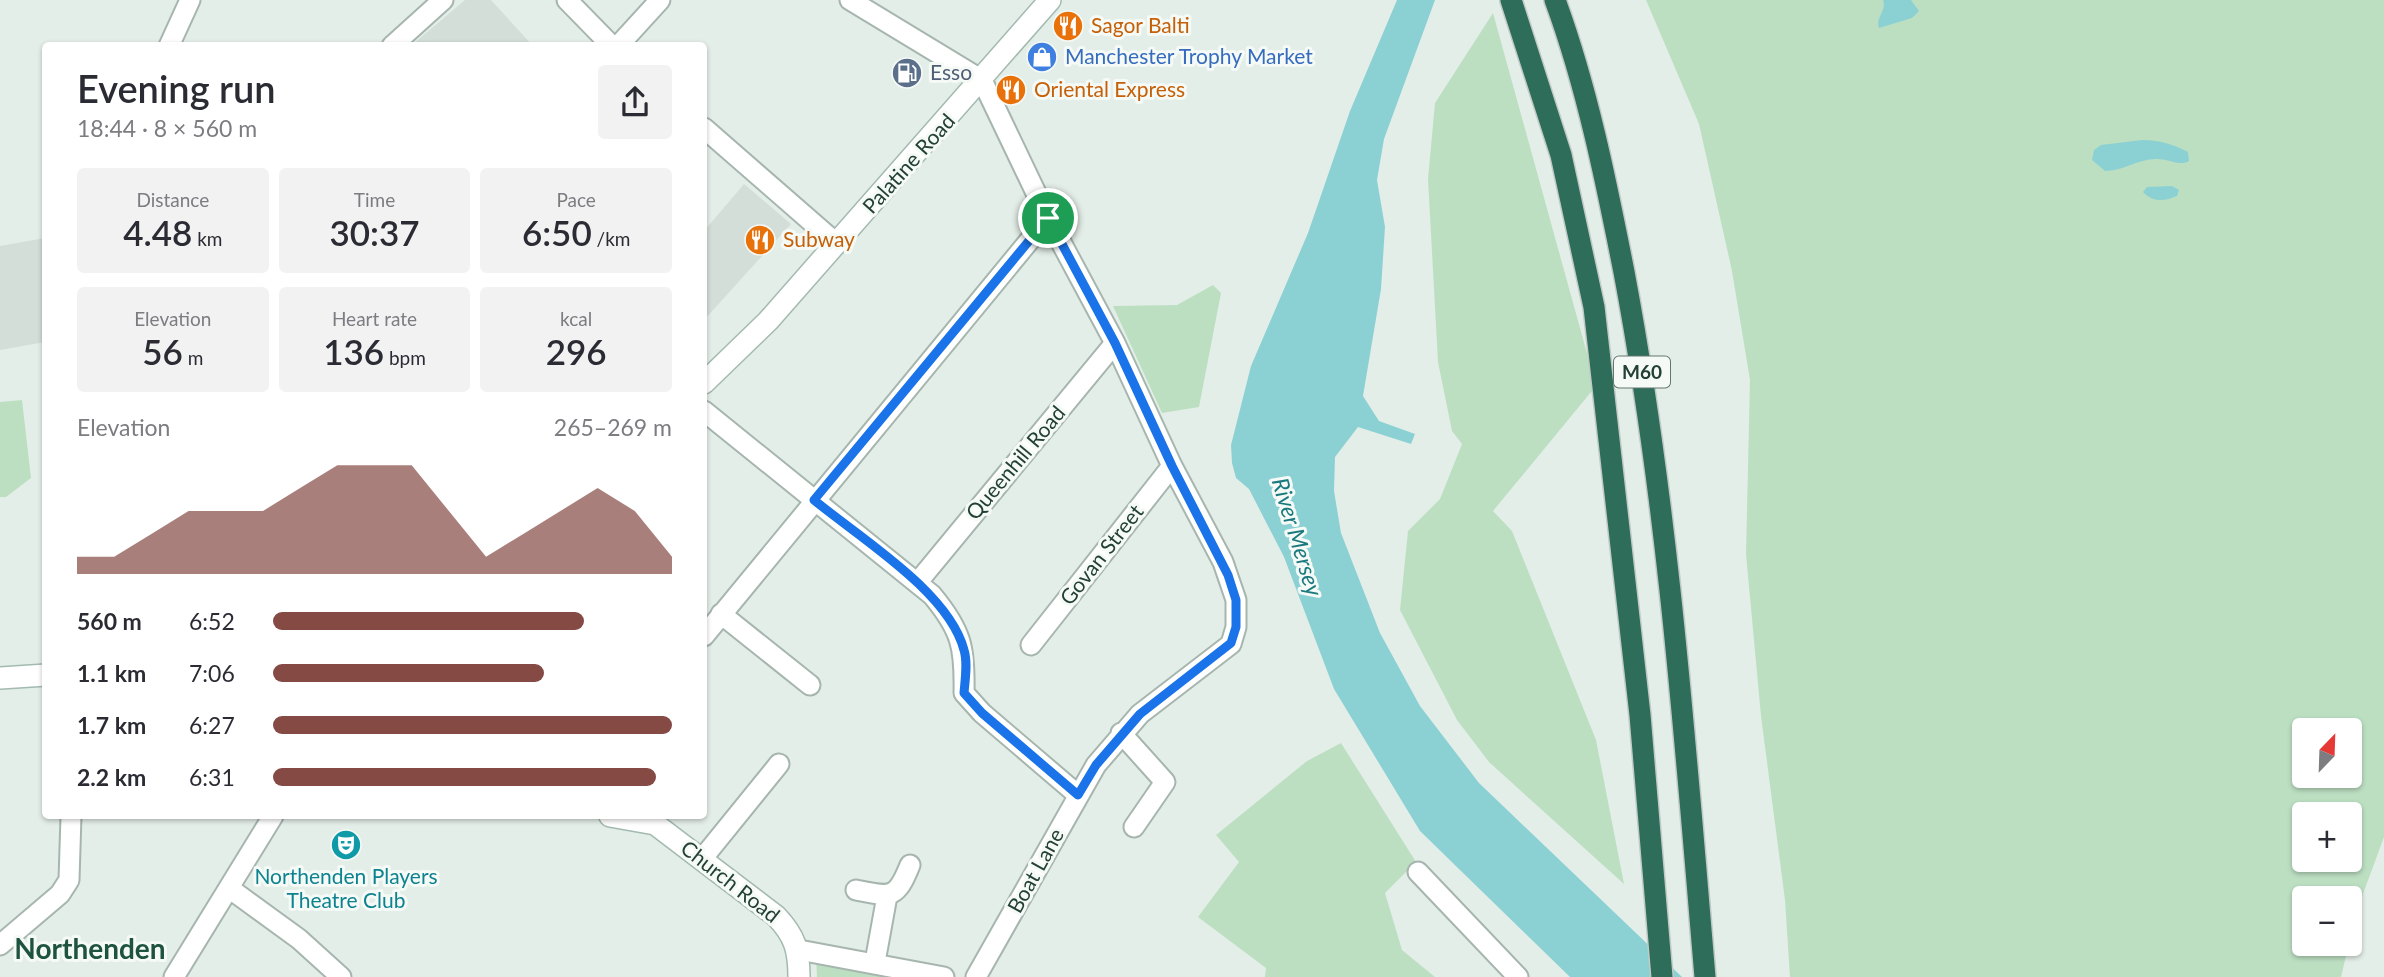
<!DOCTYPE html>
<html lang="en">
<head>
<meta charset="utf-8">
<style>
	body { margin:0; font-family:Lato,sans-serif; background:#f2f2f3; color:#2b2b33; height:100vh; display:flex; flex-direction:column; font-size:26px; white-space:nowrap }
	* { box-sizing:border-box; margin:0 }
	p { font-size:23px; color:#7c7c81 }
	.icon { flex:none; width:38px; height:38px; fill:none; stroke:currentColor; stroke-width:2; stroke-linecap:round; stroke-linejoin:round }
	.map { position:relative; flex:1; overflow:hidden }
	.side { position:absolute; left:42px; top:42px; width:665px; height:777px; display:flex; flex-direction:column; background:#fff; border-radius:7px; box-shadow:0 2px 5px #0004 }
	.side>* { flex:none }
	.needle { width:46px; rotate:23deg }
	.buttons { position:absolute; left:2292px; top:718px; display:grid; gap:14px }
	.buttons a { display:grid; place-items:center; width:70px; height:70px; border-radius:7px; background:#fff; box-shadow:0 2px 5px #0004; font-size:35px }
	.pin { position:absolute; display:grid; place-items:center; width:60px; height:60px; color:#fff; margin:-30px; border:4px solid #fff; border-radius:50%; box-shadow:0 2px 7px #0007 }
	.round { display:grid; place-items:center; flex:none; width:74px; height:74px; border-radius:7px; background:#f2f2f3 }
	.headline { display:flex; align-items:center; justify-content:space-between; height:119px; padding:0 35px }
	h1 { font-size:38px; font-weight:600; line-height:52px }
	.stats { display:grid; grid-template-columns:repeat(3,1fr); gap:10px; height:119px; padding:7px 35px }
	.stats div { display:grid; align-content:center; border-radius:7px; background:#f2f2f3; text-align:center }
	.stats b { font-size:35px; font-weight:600 }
	.stats small { font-size:19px; font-weight:400 }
	.stats p { font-size:19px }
	.chart { height:196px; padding:14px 35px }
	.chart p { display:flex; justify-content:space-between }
	.chart svg { width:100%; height:126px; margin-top:7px; fill:#864a45; opacity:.7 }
	ul { padding:0 35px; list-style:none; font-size:23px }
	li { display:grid; grid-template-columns:112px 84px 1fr; align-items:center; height:52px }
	li i { height:18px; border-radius:9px; background:#864a45 }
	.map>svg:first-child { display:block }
	.built { fill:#d2ded7 }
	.green { fill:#bcdfc2; fill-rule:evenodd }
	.water { fill:#8bd1d4 }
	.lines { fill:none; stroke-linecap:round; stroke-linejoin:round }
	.street-casing { stroke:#a6b6af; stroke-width:23 }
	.secondary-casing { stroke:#a2baaf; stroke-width:24 }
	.highway-casing { stroke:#c1cac6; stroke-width:24 }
	.street { stroke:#fff; stroke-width:19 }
	.secondary { stroke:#fff; stroke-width:21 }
	.highway { stroke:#2d6d59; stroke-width:21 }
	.route-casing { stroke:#fff; stroke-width:14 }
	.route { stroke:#1a73e8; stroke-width:9 }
	.labels { text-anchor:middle; stroke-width:6; stroke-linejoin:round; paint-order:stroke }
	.shield { fill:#f5faf7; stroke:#62786f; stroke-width:2 }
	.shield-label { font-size:19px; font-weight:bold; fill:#234035 }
	.food-label { font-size:21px; fill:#c56008; stroke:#f5faf7; text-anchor:start }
	.shop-label { font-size:21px; fill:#366cbe; stroke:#f5faf7; text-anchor:start }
	.service-label { font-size:21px; fill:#4e5e75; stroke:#f5faf7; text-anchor:start }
	.street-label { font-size:21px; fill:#234035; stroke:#f5faf7 }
	.culture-label { font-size:21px; fill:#0d838f; stroke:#f5faf7 }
	.water-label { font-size:23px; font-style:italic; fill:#1a797e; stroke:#f5faf7 }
	.district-label { font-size:28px; font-weight:bold; fill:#1e5340; stroke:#f5faf7 }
</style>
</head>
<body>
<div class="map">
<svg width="2384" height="977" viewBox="0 0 2384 977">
	<rect width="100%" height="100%" fill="#e4eee8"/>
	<!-- built -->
	<path class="built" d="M465,0H491L532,45H412Z
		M744,184L791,224L704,320V231Z
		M45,238V342L0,350V246Z"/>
	<!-- green -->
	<path class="green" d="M1646,0H2384V837L2360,902L2350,939V898H2305V943H2349L2341,977H1790L1785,900L1761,716L1746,554L1750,380L1732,271L1699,124ZM2305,730H2350V775H2305ZM2305,814H2350V859H2305Z
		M1493,13L1596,386L1493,511L1512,531L1596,740L1624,884L1489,762L1457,720L1400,610L1408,531L1440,499L1462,444L1452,431L1438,362L1428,179L1435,103Z
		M1213,285L1221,293L1199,407L1162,413L1113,306L1177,305Z
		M22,400L31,478L6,497H0V402Z
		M1341,743L1416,862L1385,893L1402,950L1435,977H1265L1266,968L1198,917L1239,862L1216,835L1307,761Z
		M816,958L909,977H817Z"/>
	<!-- water -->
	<path class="water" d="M1397,0H1435L1384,139L1377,180L1385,227L1381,289L1363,396L1379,421L1415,434L1411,444L1358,427L1335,457L1334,491L1341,533L1380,633L1420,706L1479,783L1682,977H1570L1420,831L1334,689L1284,557L1249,489L1236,478L1232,463L1231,445L1251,366L1308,233L1350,111Z
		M1883,0H1911L1919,11L1912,18L1879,28C1875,18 1887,11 1883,0Z
		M2142,140C2159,140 2173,144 2188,152L2189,161C2180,167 2167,158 2156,159C2138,159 2123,171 2105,171L2092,160L2094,150L2101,145Z
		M2172,186L2179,190L2177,196C2165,201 2153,203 2143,192L2147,187Z"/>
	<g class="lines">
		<!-- street casing -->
		<g class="street-casing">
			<path id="street" d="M567,0L612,46
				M850,0L982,80L1048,218L1115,343L1172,466L1223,562L1236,600V627L1231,644L1140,714L1096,765L976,977
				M169,46L190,0
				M392,46L443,0
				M618,46L660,0
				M704,128L837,244
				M704,411L932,595C962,631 965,648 964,693L982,713L1078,795
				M917,583L1115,343
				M721,614L810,685
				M704,636L1048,218
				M1031,645L1172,466
				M1121,733L1165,782L1134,827
				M702,859L779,764
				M1418,872L1518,977
				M229,888L299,939L341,977
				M856,890C891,897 896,900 910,865
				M0,945L60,894L69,880L71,816
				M799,950L944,977
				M875,962L887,896
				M174,977L273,816"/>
		</g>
		<!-- secondary casing -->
		<g class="secondary-casing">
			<path id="secondary" d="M704,383L768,321L1050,0
				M0,678L46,675
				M610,816L655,824L776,916C795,936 799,950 799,977"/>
		</g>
		<!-- highway casing -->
		<g class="highway-casing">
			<path id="highway" d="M1511,0L1561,155L1594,307L1640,715L1662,977
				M1555,0C1587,87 1606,181 1624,272C1668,505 1685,741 1705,977"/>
		</g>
		<!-- street -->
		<use href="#street" class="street"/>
		<!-- secondary -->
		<use href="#secondary" class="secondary"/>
		<!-- highway -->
		<use href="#highway" class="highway"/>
	</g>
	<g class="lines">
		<!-- route casing -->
		<g class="route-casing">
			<path id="route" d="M1048,218L1115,343L1172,466L1228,575L1236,600V627L1231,643L1140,714L1096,765L1078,795L982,713L964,693C965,680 968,663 964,650C949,592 860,538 814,500Z"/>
		</g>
		<!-- route -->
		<use href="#route" class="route"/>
	</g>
	<!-- icons -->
	<defs>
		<g id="restaurant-disc" transform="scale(1.575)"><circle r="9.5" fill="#e8710a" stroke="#f5faf7"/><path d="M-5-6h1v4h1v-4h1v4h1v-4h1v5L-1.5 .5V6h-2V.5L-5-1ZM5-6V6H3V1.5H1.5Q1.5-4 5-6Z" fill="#fff"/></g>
		<g id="shop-disc" transform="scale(1.575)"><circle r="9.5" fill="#3f7fe0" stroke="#f5faf7"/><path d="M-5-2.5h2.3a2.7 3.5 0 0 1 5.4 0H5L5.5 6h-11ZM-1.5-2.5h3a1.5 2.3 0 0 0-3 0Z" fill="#fff"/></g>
		<g id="fuel-disc" transform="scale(1.575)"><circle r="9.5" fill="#5c6f8a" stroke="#f5faf7"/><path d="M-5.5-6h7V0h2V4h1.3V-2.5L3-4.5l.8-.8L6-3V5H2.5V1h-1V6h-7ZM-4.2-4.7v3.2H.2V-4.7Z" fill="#fff"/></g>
		<g id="theatre-disc" transform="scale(1.575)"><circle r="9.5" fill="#0f9aa8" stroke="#f5faf7"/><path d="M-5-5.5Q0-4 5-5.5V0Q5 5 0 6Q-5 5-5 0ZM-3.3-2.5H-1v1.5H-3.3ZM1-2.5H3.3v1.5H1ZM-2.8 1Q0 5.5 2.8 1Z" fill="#fff"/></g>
	</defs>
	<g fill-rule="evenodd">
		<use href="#restaurant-disc" x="1068" y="26"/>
		<use href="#shop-disc" x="1042" y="57"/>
		<use href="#fuel-disc" x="907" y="73"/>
		<use href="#restaurant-disc" x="1011" y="90"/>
		<use href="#restaurant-disc" x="760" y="240"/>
		<use href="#theatre-disc" x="346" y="845"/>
	</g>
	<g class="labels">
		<!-- shield labels -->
		<rect class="shield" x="1614" y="356.5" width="56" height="31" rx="5"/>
		<g class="shield-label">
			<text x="1642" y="379">M60</text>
		</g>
		<!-- food labels -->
		<g class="food-label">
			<text x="1091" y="33">Sagor Balti</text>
			<text x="1034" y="97">Oriental Express</text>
			<text x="783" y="247">Subway</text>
		</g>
		<!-- shop labels -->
		<g class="shop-label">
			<text x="1065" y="64">Manchester Trophy Market</text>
		</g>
		<!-- service labels -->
		<g class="service-label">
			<text x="930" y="80">Esso</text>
		</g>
		<!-- street labels -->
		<g class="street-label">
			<text transform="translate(909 164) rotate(-48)" y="7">Palatine Road</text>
			<text transform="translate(1016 463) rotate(-50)" y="7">Queenhill Road</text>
			<text transform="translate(1102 555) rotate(-52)" y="7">Govan Street</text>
			<text transform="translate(1036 871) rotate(-61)" y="7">Boat Lane</text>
			<text transform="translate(730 882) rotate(38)" y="7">Church Road</text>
		</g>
		<!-- culture labels -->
		<g class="culture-label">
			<text x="346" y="884">Northenden Players<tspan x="346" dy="24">Theatre Club</tspan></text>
		</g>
		<!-- water labels -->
		<g class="water-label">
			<text transform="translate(1297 537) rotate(73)" y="8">River Mersey</text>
		</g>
		<!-- district labels -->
		<g class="district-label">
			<text x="90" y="959">Northenden</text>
		</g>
	</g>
</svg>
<div class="buttons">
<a><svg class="needle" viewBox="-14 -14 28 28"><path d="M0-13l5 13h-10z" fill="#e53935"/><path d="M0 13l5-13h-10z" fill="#7c7c81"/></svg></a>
<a>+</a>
<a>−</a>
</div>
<div class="pin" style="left:1048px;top:218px;background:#1e9e55"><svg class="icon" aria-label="arrive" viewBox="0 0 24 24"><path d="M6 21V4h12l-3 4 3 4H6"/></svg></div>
<section class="side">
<div class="headline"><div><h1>Evening run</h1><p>18:44 · 8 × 560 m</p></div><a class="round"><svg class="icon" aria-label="share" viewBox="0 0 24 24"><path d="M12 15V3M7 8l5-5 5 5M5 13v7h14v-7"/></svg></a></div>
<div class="stats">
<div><p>Distance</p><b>4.48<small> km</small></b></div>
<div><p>Time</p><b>30:37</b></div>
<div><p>Pace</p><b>6:50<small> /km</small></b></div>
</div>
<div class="stats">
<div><p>Elevation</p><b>56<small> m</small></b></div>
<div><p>Heart rate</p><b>136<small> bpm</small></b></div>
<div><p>kcal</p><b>296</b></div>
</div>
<div class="chart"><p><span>Elevation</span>265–269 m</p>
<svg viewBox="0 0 160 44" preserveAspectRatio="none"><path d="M0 44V38L10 38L20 30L30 22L40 22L50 22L60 14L70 6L80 6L90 6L100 22L110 38L120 30L130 22L140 14L150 22L160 38V44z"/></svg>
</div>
<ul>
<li><b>560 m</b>6:52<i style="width:78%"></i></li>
<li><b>1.1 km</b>7:06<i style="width:68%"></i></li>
<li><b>1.7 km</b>6:27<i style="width:100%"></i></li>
<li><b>2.2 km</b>6:31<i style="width:96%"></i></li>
</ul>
</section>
</div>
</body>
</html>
